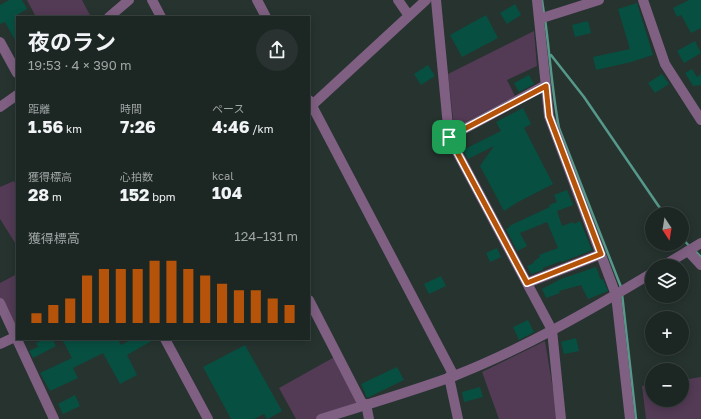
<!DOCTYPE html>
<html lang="ja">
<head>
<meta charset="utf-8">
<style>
	body { margin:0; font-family:"Golos Text","Noto Sans JP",sans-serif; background:#293230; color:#f1f3f6; height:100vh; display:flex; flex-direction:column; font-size:15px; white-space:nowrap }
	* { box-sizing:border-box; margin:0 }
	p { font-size:13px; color:#a0a5a6 }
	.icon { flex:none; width:22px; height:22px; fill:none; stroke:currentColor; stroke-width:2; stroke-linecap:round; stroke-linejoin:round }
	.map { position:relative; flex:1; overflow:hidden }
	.panel { position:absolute; left:16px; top:16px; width:294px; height:324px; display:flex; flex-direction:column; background:#1c2623; border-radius:0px; box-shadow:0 2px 10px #0003,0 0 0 1px #3a4341 }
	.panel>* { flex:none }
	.needle { width:26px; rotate:168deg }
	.controls { position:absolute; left:645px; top:207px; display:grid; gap:8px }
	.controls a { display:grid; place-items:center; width:44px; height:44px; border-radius:50%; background:#1c2623; box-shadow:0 2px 10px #0003,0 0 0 1px #3a4341; font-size:20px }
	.pin { position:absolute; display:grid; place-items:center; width:34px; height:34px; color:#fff; margin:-17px; border-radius:8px; box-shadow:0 2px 6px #0006 }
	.round { display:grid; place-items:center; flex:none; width:42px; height:42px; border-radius:21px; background:#293230 }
	.head { display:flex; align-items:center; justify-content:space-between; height:68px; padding:0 12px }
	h1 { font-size:22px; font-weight:700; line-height:30px }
	.metrics { display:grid; grid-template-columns:repeat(3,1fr); gap:6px; height:68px; padding:4px 12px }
	.metrics div { display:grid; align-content:center }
	.metrics b { font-size:17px; font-weight:700 }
	.metrics small { font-size:11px; font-weight:400 }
	.metrics p { font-size:11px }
	.chart { height:112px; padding:8px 12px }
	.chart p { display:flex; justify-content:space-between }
	.chart svg { width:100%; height:72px; margin-top:4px; stroke:#b45309; stroke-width:6 }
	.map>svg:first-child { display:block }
	.green { fill:#533a55 }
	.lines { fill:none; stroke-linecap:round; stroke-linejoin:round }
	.stream { stroke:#569889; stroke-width:2.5 }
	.building { fill:#075041 }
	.minor { stroke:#7f5f82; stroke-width:10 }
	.tertiary { stroke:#7f5f82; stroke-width:10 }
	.route-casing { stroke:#fff; stroke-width:8 }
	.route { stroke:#b45309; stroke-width:5 }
</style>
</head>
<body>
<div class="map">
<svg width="701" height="419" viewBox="0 0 701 419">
	<rect width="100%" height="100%" fill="#26332f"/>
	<!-- green -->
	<path class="green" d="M27,0H82L91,17H36Z
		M534,31L537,66L507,80L515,96L454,128L448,74Z
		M14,181L17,187V246L0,219V187Z
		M17,274V336L0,303V283Z
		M545,341L558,419H499L482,372Z
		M338,355L363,405L321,419H296L279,388Z
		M701,377V419H646L642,386L652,384V400H682V380Z"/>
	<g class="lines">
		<!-- stream -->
		<path class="stream" d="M542,0L544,14
			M545,19C550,55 552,92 559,128L621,287
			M551,55L584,97L664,214
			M682,238L690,247
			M694,250L701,257
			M622,294L636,419"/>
	</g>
	<!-- building -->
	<path class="building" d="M9,0H22L27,9L17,15V44L5,22L0,24V5Z
		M689,0H701V28L691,33L681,15L677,17L673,8Z
		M637,3L653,55L631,62L596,70L593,57L630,49L618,9Z
		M515,4L521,15L507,24L500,13Z
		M486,15L498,38L462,57L450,35Z
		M588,21L591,33L575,37L572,25Z
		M695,41L701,53L684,63L677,51Z
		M428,65L435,76L421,85L414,74Z
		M692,69L697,77L701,74V85L693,86L685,73Z
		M662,74L669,84L655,93L648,83Z
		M529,75L534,84L519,92L514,83Z
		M523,108L531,124L524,128L553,184L518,202L504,211L480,166L494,146L468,159L463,150L501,131L496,122Z
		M567,190L573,205L557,211L562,226L573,222L574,224L580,221L592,250L562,262L561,261L543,268V270L531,274L527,266L534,263V261L540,257L539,255L558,248L547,222L520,233L527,246L517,251L506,229L510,227L509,226L550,207L549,205L557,202L554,195Z
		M497,248L501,257L490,262L486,253Z
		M596,267L601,280L603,279L608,291L588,299L581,285L559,291L560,293L546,298L542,289L561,279Z
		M441,276L446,286L429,294L424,284Z
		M528,320L534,332L519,340L513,327Z
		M576,338L579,351L564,354L561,342Z
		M44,339H52L56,346L33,358L29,351L38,347L36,343Z
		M62,339H118L121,345L132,339H155L127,355L137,375L120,384L103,353L73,368L78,378L50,391L40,373L72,358Z
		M245,345L282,411L268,419H267L264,414L254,419H231L203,367Z
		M397,367L404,380L367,398L361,384Z
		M480,387L483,397L464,402L462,392Z
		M75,395L80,406L63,414L58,404Z"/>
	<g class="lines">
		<!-- minor -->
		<path class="minor" d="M152,0L161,17
			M257,0L266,17
			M398,0L409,16
			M436,0L449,137L552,330L561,419
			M537,0L549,116L616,295
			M643,0L665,64L701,120
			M539,19L599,0
			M309,100L454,376
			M309,108L426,0
			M449,137L546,85
			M688,251L701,265
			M527,283L601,254
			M309,300L363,405
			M0,303L54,419
			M0,344L17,336
			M449,377L458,419
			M366,404L369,419"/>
		<!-- tertiary -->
		<path class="tertiary" d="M109,17L129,0
			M0,42L17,73
			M0,107L17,95
			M663,266L701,243
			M616,295L630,419
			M165,339L208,419
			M321,419C365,405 410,392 454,376C523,349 589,311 652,273"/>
	</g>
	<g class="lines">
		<!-- route casing -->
		<g class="route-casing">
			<path id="route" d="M546,86L549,116L601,254L527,283L449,137Z"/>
		</g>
		<!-- route -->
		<use href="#route" class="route"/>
	</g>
</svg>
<div class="controls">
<a><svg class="needle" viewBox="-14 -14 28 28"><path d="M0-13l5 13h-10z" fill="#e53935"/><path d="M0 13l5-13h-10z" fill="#a0a5a6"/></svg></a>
<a><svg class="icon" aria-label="layers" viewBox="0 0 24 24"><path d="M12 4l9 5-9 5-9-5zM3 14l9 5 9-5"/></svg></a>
<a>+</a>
<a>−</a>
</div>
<div class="pin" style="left:449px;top:137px;background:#1e9e55"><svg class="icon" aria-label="arrive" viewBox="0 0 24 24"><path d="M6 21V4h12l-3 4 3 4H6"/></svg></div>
<section class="panel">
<div class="head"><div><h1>夜のラン</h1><p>19:53 · 4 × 390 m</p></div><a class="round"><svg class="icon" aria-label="share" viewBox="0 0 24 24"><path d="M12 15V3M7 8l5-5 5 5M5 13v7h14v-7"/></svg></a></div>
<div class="metrics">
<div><p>距離</p><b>1.56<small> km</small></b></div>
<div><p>時間</p><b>7:26</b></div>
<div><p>ペース</p><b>4:46<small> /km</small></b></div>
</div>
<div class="metrics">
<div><p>獲得標高</p><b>28<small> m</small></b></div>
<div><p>心拍数</p><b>152<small> bpm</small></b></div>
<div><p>kcal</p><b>104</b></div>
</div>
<div class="chart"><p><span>獲得標高</span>124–131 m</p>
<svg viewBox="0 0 160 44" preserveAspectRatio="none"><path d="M5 44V38M15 44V33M25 44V29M35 44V15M45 44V11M55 44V11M65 44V11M75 44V6M85 44V6M95 44V11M105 44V15M115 44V20M125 44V24M135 44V24M145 44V29M155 44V33"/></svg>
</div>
</section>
</div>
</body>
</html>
